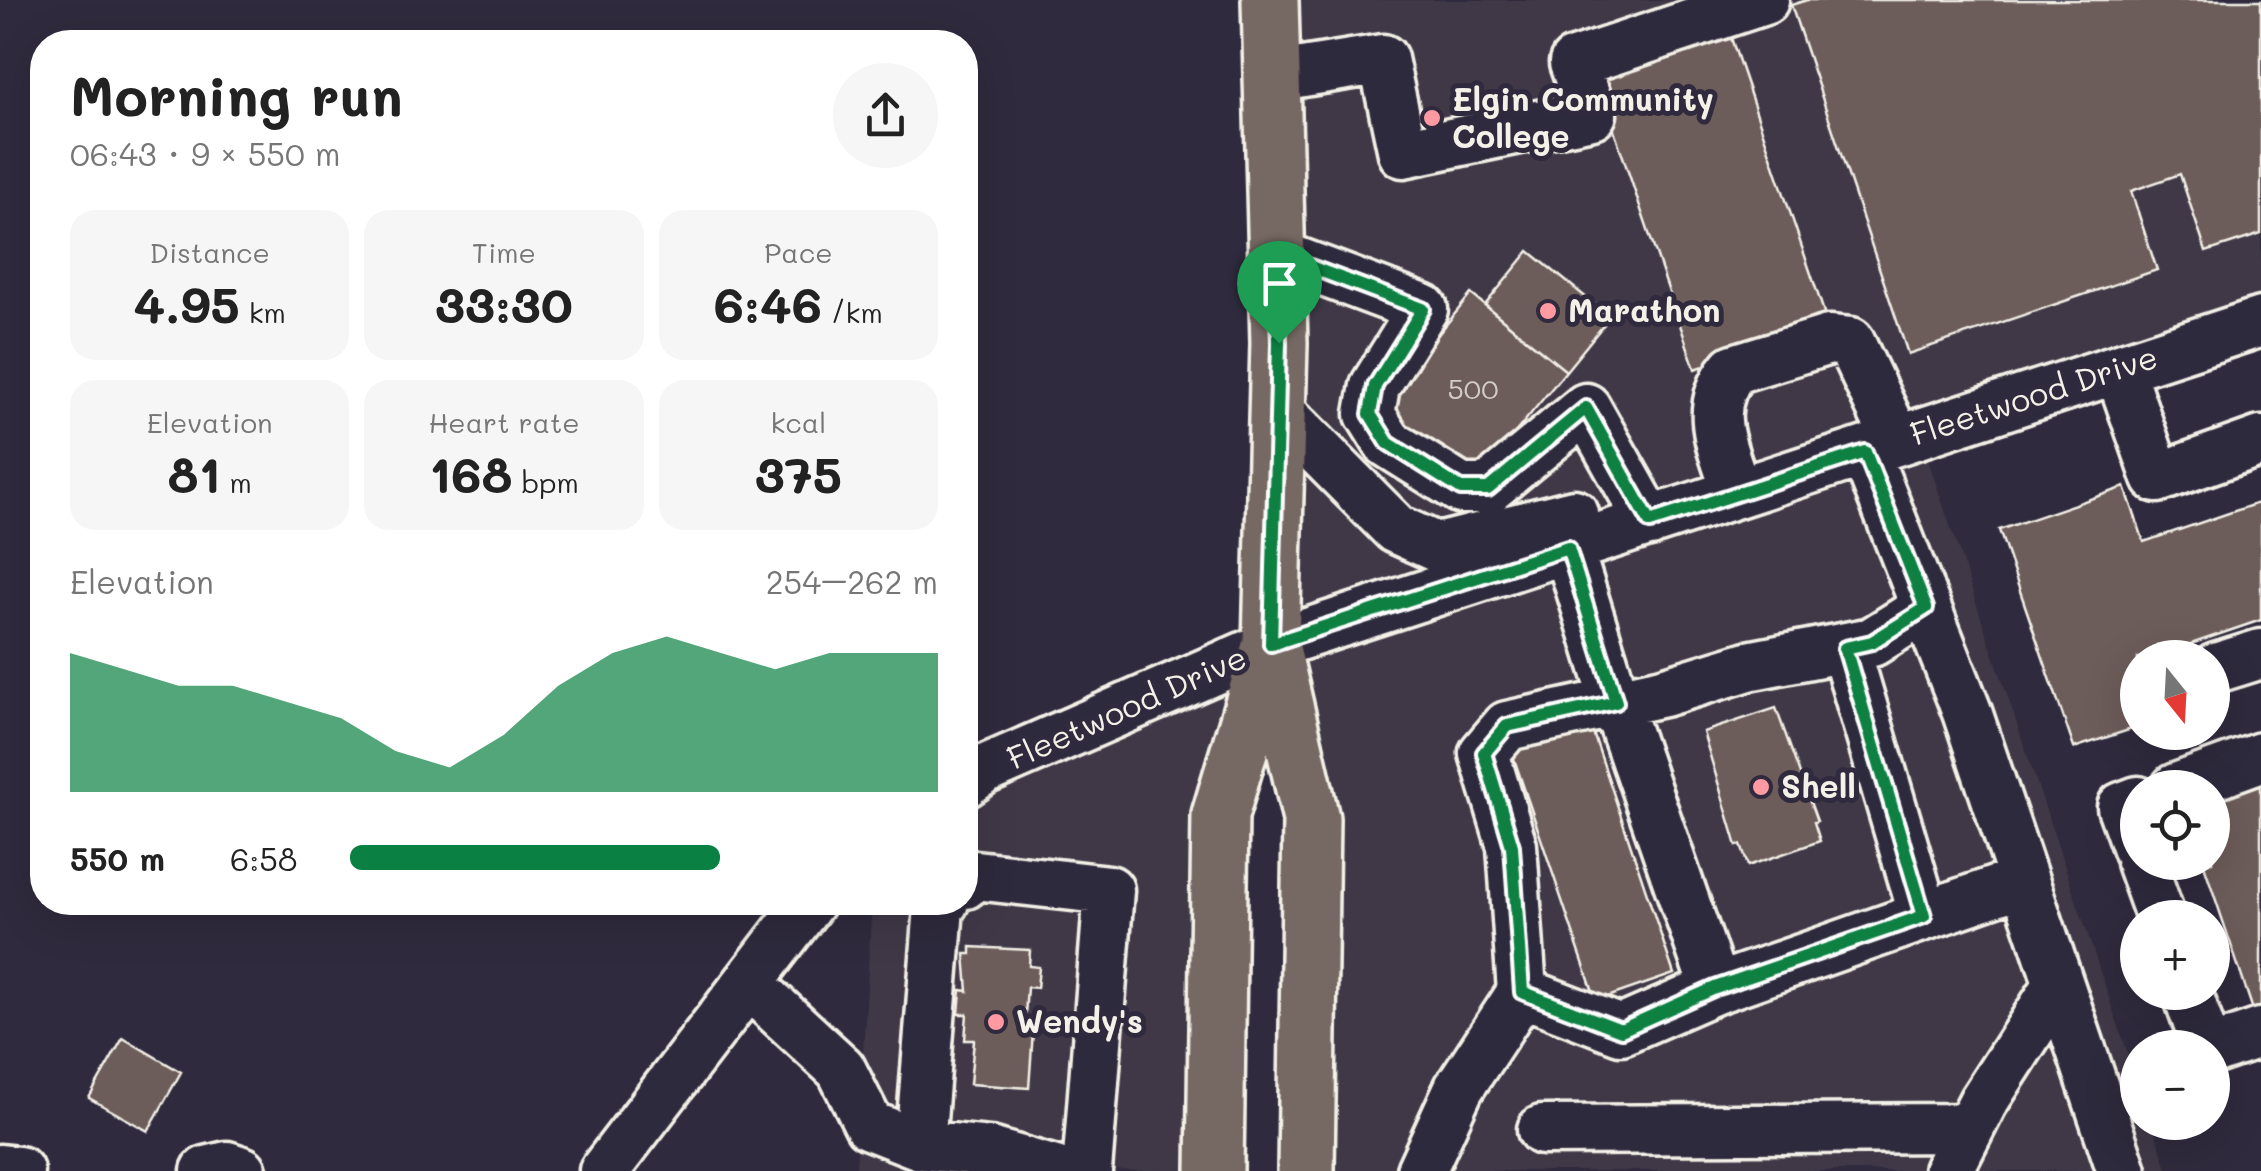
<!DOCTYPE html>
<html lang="en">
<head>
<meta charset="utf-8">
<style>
	body { margin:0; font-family:Mali,sans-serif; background:#f6f6f6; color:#222; height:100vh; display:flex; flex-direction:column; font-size:38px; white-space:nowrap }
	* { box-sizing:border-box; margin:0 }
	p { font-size:32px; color:#767676 }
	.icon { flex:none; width:55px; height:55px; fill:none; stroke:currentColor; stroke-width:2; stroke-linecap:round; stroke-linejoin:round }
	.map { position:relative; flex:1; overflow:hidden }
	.side { position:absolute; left:30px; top:30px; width:948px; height:885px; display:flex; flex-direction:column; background:#fff; border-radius:40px; box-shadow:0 10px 40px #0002 }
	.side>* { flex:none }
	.needle { width:65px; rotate:162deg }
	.fabs { position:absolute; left:2120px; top:640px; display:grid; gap:20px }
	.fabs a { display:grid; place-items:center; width:110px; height:110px; border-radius:50%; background:#fff; box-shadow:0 10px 40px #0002; font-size:50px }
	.pin { position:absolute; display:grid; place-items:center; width:85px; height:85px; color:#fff; margin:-102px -42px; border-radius:50% 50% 50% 0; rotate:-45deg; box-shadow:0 0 10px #0007 }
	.pin .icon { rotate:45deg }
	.round { display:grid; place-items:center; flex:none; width:105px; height:105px; border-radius:52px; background:#f6f6f6 }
	.headline { display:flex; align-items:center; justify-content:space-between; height:170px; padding:0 40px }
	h1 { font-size:55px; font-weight:700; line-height:75px }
	.figures { display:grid; grid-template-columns:repeat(3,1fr); gap:15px; height:170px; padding:10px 40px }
	.figures div { display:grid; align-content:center; border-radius:25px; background:#f6f6f6; text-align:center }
	.figures b { font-size:50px; font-weight:700 }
	.figures small { font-size:28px; font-weight:400 }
	.figures p { font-size:28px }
	.chart { height:280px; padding:20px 40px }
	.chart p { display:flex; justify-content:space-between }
	.chart svg { width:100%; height:180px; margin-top:10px; fill:#0b8043; opacity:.7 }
	ul { padding:0 40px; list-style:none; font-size:32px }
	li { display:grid; grid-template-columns:160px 120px 1fr; align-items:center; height:75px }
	li i { height:25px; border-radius:12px; background:#0b8043 }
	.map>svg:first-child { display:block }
	.built { fill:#413946 }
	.building { fill:#6c5c5a; stroke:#f4f1e8; stroke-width:2.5 }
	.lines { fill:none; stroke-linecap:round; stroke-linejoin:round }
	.minor-casing { stroke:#f4f1e8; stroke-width:55 }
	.major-casing { stroke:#f4f1e8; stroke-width:62 }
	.minor { stroke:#2f2a3d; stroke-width:48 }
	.major { stroke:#766964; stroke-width:55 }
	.route-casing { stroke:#fff; stroke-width:20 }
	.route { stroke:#0b8043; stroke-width:12 }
	.poi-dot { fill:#ff9aa2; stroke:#2f2a3d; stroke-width:4 }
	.labels { text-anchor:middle; stroke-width:10; stroke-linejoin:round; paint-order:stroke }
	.number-label { font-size:28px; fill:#d2ccc4 }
	.poi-label { font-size:32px; font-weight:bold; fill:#f4f1e8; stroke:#2f2a3d; text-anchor:start }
	.street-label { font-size:32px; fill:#f4f1e8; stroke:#2f2a3d }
</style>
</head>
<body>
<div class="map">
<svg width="2261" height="1171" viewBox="0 0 2261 1171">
	<rect width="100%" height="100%" fill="#2f2a3d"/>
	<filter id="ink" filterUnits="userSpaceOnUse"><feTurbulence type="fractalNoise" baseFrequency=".01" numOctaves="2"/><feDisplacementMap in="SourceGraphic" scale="20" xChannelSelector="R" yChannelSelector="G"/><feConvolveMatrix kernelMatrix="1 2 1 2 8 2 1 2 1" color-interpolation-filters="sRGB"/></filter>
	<g filter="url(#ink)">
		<!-- built -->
		<path class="built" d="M1274,0H2261V301L1280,629Z
			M1921,439L2137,1081L2138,1122L2152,1123L2168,1171H1324L1281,652Z
			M1255,662L1207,1171L856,1169L872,903L965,902V796Z"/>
		<!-- building -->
		<path class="building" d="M1807,0H2261V234L2206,252L2180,174L2131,191L2157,270L1908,354L1791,5Z
			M1729,32L1828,324L1695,369L1596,77Z
			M1529,251L1610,317L1566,371L1485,305Z
			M1471,294L1566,371L1473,484L1379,407Z
			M2125,487L2144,542L2261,502V620L2179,648L2182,658H2138V727L2074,748L1999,530Z
			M1776,708L1817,821L1814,822L1820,841L1748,866L1741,845L1737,846L1703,732Z
			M1588,718L1674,974L1596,1001L1509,744Z
			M2261,771V1014L2255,1016L2203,862H2212V788Z
			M971,947L1030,950L1029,966L1039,967L1037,988L1027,987L1024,1030L1033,1031L1029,1088L970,1084L974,1040H965L967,1014H959L961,990L968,991L965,954H971Z
			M123,1038L181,1072L148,1131L89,1098Z"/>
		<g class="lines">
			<!-- minor casing -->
			<g class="minor-casing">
				<path id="minor" d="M1272,77L1383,59L1403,153L1592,114L1574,63L1764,0
					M1276,254L1423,309L1375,386L1370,414L1388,443L1461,489H1488L1586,408L1650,522
					M2119,369L2157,478L2261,441
					M1277,409L1396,529L1438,548L1574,514
					M1865,452L1967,712L2122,1171
					M1737,493C1723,449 1701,409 1734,369L1829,340L1850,342L1897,441
					M1568,548L1616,703L1715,989L2024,881
					M1845,648L1924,916
					M2216,668L2261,654
					M965,783L984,770L1271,645L2261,322
					M2176,788L2261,757
					M2138,801L2122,807L2138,851
					M2141,862L2161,918
					M965,884L975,875L1109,890L1087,1171
					M749,984L841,1069L869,1125L920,1145L990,1152
					M1522,992L1621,1030L1715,989
					M2187,992L2207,1048
					M2212,1050L2261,1033
					M1542,1130L1969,1128
					M920,1145L939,907L944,902
					M0,1169L19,1171
					M206,1171L227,1166L242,1171
					M604,1171L810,902
					M988,1171L990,1152L1055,1171
					M1421,1171L1459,1088L1522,992L1512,846L1484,753L1507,726L1663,692L1748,666L1872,642L1926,608
					M1948,1171L1983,1102L2059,984"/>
			</g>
			<!-- major casing -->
			<g class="major-casing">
				<path id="major" d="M1270,0L1279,343L1271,645L1311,819L1306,1171
					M1215,1171L1220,815L1270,647"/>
			</g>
			<!-- minor -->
			<use href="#minor" class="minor"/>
			<!-- major -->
			<use href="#major" class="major"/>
		</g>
	</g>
	<g class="lines" filter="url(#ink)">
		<!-- route casing -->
		<g class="route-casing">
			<path id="route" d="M1276,254L1423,309L1375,386L1370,414L1388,443L1461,489H1488L1586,408L1650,522L1865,452L1926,608L1872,642L1845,648L1924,916L1715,988L1621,1030L1522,992L1512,846L1484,753L1507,726L1616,702L1568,548L1271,644L1279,343Z"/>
		</g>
		<!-- route -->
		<use href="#route" class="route"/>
	</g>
	<!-- markers -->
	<g class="poi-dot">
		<circle cx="1432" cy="118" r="10"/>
		<circle cx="1548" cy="311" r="10"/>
		<circle cx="1761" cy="787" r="10"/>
		<circle cx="996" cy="1022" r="10"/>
	</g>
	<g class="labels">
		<!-- number labels -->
		<g class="number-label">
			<text x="1473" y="399">500</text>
		</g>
		<!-- poi labels -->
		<g class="poi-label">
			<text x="1452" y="111">Elgin Community<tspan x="1452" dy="37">College</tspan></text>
			<text x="1568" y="322">Marathon</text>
			<text x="1781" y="798">Shell</text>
			<text x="1016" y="1033">Wendy's</text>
		</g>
		<!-- street labels -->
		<g class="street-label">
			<text transform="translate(2034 396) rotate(-18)" y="11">Fleetwood Drive</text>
			<text transform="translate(1127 708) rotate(-24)" y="11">Fleetwood Drive</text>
		</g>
	</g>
</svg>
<div class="fabs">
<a><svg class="needle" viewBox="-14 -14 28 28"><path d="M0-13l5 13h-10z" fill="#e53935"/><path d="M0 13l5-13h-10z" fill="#767676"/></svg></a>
<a><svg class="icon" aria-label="locate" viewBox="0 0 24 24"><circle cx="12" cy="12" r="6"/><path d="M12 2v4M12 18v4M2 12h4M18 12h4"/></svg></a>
<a>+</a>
<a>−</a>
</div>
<div class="pin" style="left:1279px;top:343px;background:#1e9e55"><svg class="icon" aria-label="arrive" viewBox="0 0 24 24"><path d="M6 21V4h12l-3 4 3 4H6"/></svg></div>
<section class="side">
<div class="headline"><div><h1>Morning run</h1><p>06:43 · 9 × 550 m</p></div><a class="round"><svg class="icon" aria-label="share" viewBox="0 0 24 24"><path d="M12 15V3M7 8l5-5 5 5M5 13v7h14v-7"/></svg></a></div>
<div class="figures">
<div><p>Distance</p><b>4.95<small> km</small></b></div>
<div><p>Time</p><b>33:30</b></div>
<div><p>Pace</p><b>6:46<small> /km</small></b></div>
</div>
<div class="figures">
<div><p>Elevation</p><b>81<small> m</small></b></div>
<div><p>Heart rate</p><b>168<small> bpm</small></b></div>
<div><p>kcal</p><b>375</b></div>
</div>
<div class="chart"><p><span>Elevation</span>254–262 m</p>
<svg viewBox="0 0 160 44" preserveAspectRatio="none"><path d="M0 44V10L10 14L20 18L30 18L40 22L50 26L60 34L70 38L80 30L90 18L100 10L110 6L120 10L130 14L140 10L150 10L160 10V44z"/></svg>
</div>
<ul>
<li><b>550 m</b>6:58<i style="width:63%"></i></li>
</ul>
</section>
</div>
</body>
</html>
